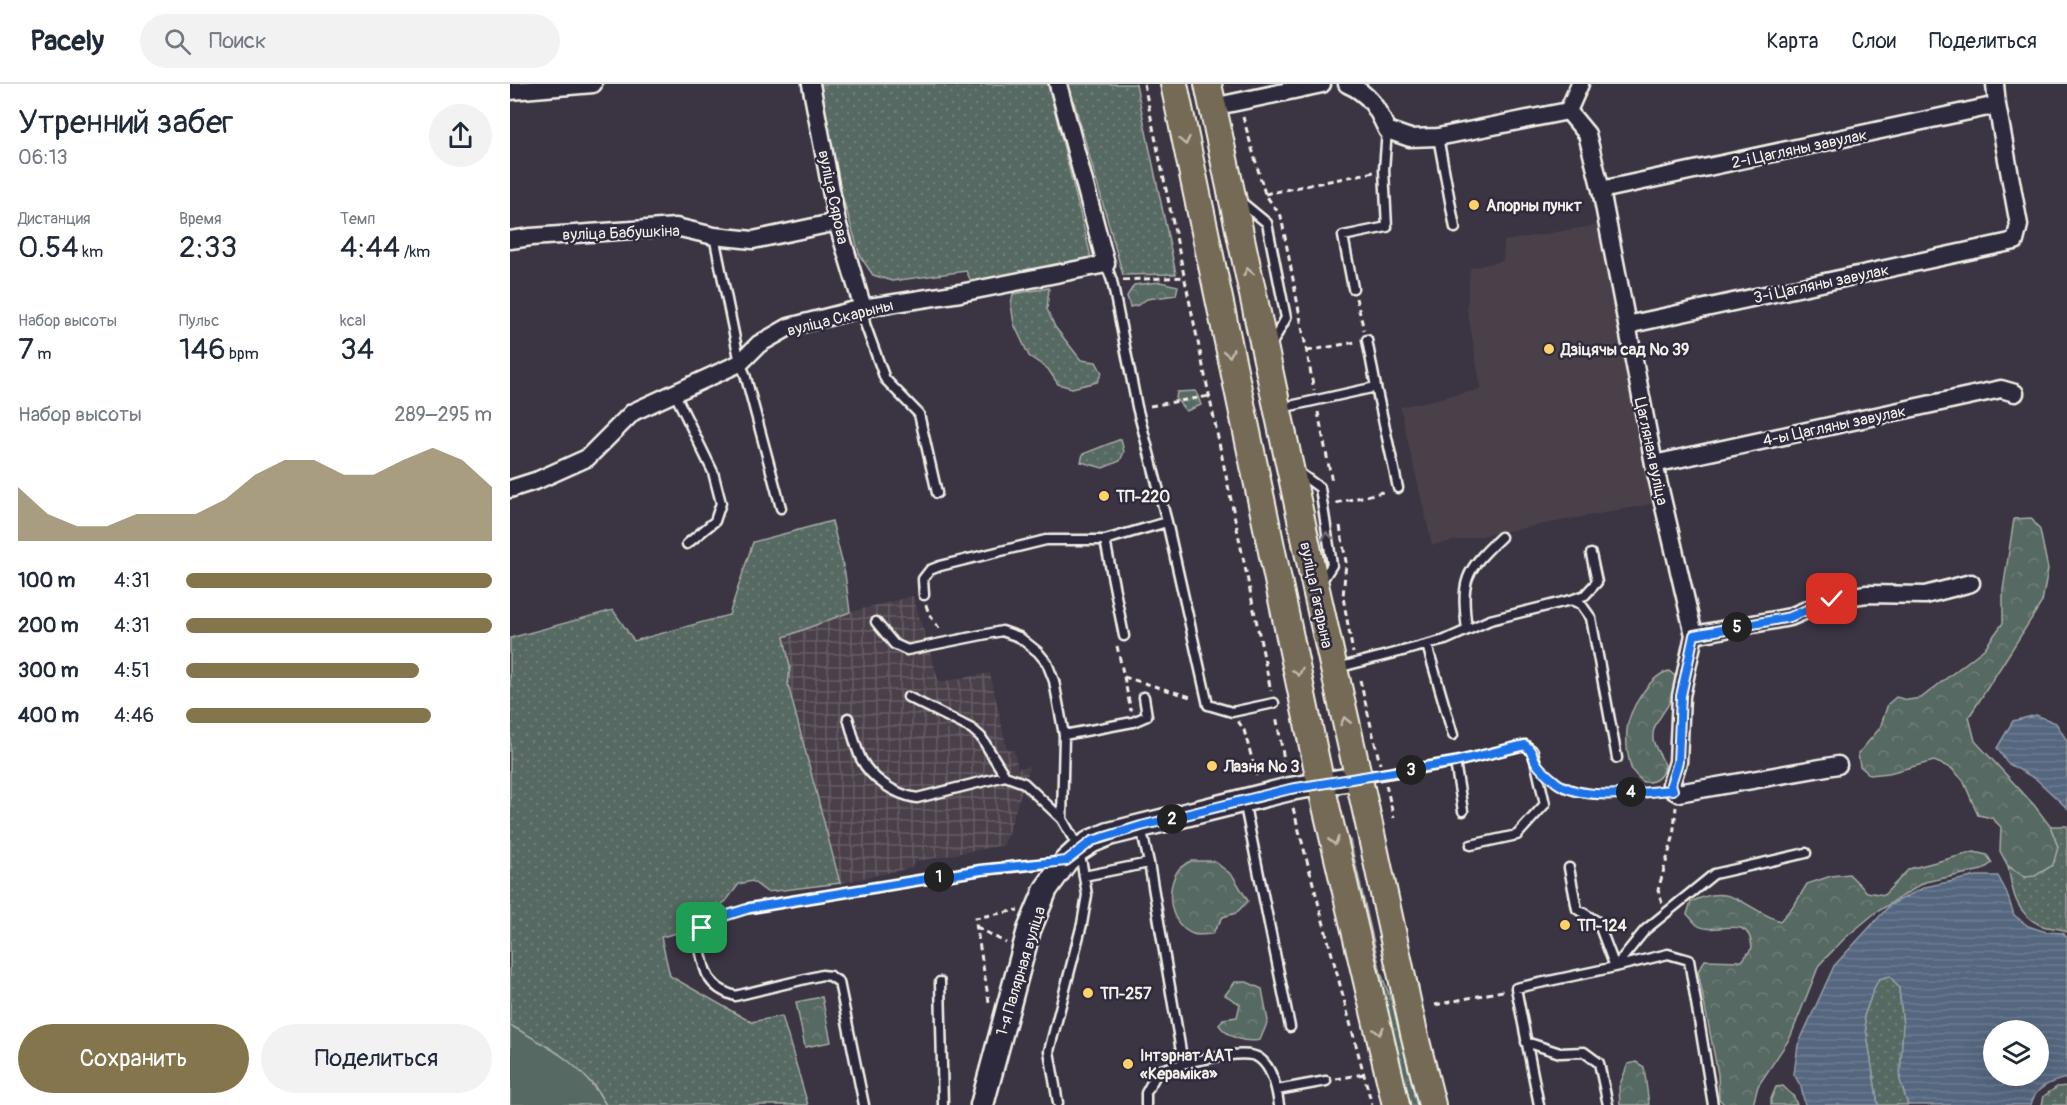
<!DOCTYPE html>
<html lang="ru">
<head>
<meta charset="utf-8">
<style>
	body { margin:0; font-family:Pangolin,sans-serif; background:#f2f2f3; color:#1f2937; height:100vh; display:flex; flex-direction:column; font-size:22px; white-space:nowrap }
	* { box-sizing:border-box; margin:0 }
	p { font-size:20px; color:#747a83 }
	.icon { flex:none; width:33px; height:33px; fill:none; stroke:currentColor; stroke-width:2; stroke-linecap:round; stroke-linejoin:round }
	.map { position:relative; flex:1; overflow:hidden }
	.details { display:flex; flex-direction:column; background:#fff; width:510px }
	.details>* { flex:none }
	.controls { position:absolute; left:1473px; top:936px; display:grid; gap:12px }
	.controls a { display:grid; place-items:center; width:66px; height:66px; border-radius:50%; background:#fff; box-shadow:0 6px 24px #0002; font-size:30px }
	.pin { position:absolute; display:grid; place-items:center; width:51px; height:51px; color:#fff; margin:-26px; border-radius:12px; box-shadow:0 3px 9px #0006 }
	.km { position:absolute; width:30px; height:30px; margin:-15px; border-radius:50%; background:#222; color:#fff; font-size:16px; line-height:30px; text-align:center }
	.round { display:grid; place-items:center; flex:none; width:63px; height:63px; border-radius:32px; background:#f2f2f3 }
	.summary { display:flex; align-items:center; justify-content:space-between; height:102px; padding:0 18px }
	h1 { font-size:33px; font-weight:600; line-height:45px }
	.stats { display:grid; grid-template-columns:repeat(3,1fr); gap:9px; height:102px; padding:6px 18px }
	.stats div { display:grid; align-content:center }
	.stats b { font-size:30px; font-weight:600 }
	.stats small { font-size:16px; font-weight:400 }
	.stats p { font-size:16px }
	.chart { height:168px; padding:12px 18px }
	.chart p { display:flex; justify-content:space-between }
	.chart svg { width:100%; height:108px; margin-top:6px; fill:#84754c; opacity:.7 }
	.action { display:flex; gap:12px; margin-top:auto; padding:12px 18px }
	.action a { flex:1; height:69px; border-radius:36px; background:#84754c; color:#fff; font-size:24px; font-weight:600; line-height:69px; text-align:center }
	.action a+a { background:#f2f2f3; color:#1f2937 }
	ul { padding:0 18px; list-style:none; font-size:20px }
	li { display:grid; grid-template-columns:96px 72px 1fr; align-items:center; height:45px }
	li i { height:15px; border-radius:8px; background:#84754c }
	header { display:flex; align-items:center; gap:36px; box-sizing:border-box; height:84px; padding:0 30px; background:#fff; border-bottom:2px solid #e0e1e3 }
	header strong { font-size:28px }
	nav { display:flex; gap:33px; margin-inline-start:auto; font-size:21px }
	.search { width:420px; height:54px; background:#f2f2f3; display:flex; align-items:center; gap:15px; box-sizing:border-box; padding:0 21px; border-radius:33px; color:#747a83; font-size:22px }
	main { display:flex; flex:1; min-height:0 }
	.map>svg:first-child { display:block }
	.built { fill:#4a404a }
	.industrial { fill:url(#industrial-grid) }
	.grass { fill:url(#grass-dots); stroke:#a6ada5; stroke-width:1.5 }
	.forest { fill:url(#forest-crowns); stroke:#a6ada5; stroke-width:1.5 }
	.garden { fill:#576962; stroke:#a6ada5; stroke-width:1.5 }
	.water { fill:url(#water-rules); stroke:#949ea9; stroke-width:1.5; fill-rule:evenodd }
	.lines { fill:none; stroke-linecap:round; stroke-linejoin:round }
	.lane-casing { stroke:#f4f1e8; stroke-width:13 }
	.street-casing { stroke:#f4f1e8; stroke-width:21 }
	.secondary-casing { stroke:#f4f1e8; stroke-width:27 }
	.primary-casing { stroke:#f4f1e8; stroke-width:30 }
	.path { stroke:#f4f1e8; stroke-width:3; stroke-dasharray:6 4.5; stroke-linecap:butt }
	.lane { stroke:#2f2a3d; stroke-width:8 }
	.street { stroke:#2f2a3d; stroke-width:16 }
	.secondary { stroke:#2f2a3d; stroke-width:22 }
	.primary { stroke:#746b55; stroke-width:26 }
	.oneway { stroke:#c1bbad }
	.oneway2 { stroke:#747079 }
	.route-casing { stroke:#fff; stroke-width:12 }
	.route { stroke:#1a73e8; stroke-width:8 }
	.poi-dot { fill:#ffd166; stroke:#2f2a3d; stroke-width:2 }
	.labels { text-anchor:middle; stroke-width:5; stroke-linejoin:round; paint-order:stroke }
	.street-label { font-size:16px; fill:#f4f1e8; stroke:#2f2a3d }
	.poi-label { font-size:16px; font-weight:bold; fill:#f4f1e8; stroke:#2f2a3d; text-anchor:start }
</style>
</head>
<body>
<header>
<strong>Pacely</strong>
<div class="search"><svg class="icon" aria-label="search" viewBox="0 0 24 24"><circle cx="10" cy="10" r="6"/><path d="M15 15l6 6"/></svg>Поиск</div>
<nav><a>Карта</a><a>Слои</a><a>Поделиться</a></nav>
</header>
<main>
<section class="details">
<div class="summary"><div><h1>Утренний забег</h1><p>06:13</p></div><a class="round"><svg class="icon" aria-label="share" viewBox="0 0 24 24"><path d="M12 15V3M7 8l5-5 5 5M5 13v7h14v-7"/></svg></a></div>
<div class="stats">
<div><p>Дистанция</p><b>0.54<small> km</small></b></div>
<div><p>Время</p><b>2:33</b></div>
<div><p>Темп</p><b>4:44<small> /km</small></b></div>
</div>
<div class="stats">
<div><p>Набор высоты</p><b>7<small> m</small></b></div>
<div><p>Пульс</p><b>146<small> bpm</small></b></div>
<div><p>kcal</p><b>34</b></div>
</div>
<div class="chart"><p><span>Набор высоты</span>289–295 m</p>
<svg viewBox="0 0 160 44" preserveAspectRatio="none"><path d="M0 44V22L10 33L20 38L30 38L40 33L50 33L60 33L70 27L80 17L90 11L100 11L110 17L120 17L130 11L140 6L150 11L160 22V44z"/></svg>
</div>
<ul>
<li><b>100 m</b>4:31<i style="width:100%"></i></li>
<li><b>200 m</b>4:31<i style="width:100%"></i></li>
<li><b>300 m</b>4:51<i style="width:76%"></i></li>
<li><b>400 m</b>4:46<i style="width:80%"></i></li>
</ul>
<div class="action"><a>Сохранить</a><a>Поделиться</a></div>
</section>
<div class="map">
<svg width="1557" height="1021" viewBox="0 0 1557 1021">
	<defs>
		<pattern id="industrial-grid" width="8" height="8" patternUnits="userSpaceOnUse" patternTransform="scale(1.5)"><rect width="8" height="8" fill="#4a404a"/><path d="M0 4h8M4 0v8" fill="none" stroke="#655c64"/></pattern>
		<pattern id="grass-dots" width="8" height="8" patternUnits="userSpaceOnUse" patternTransform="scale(1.5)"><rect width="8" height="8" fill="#576962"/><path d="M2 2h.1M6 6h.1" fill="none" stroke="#707f78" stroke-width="1.8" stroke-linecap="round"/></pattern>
		<pattern id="forest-crowns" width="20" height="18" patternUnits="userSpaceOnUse" patternTransform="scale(1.5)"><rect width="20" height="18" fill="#576962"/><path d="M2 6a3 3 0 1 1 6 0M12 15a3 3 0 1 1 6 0" fill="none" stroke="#707f78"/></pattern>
		<pattern id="water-rules" width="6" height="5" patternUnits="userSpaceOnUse" patternTransform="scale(1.5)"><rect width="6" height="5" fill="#54667f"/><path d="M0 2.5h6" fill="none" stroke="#6d7c91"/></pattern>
	</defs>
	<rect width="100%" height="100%" fill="#3b3443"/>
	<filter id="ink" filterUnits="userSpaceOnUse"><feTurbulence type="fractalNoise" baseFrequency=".0167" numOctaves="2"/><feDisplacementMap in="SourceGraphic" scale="12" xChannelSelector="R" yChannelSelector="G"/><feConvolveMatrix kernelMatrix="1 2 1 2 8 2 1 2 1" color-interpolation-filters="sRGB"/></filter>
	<g filter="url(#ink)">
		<!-- built -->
		<path class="built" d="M1087,141L1147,419L922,461L890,323L971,305L957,224L960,184L993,177L994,157Z"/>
		<!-- industrial -->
		<path class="industrial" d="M403,512L429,598L480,589L497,665L504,667L508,684L520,682L494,761L404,778L401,784L330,799L278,600L280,583L274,552L340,528Z"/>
		<!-- grass -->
		<path class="grass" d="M308,0H538L581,173L471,202L461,197L456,187L382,197L363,191L350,172L330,104Z
			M559,0H626L666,190L613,191Z
			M539,204L537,225L545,243L571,276L586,278L592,289L587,298L562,304L548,300L538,285L519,272L504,240L501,220L503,210Z
			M611,355L614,368L610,377L593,384L571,378L573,370Z
			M322,437L335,490L340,528L274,553L280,583L278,601L330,799L257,808L242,797L229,800L216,817L180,846L151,853L160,892L241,938L272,932L298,1021H96L84,1001L48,969L0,941V554L103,526L124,557L219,531L243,458Z
			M1540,742H1557V848C1545,841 1540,846 1530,841C1505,829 1502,806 1498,782L1516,793L1548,763Z
			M840,756L871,889L882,918L907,1021H896L834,757Z
			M1380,892L1389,904L1393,941L1390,996L1398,1021H1368L1354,932L1364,904L1369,895Z
			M1557,1002V1021H1532L1534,1012L1547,1003Z"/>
		<!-- forest -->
		<path class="forest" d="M650,198L668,202L666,211L637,215L628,221L620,223L617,212L624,201Z
			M686,307L691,321L676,327L666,315L667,308Z
			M1521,434L1530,446L1538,485L1532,518L1459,633L1465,657L1524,721L1540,742L1548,763L1543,781L1525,792L1515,793L1498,782L1490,767L1491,743L1482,734L1468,731L1453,696L1441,684L1424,677L1379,689L1360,691L1350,682L1348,670L1370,644L1378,620L1386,613L1398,616L1411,614L1474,565L1493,539V506L1504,435Z
			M1159,587L1165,592C1172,619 1136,636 1144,659C1146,666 1152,674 1155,681C1152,693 1146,699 1133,698C1129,694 1123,689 1121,684C1118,673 1116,657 1117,646C1118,627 1140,591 1159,587Z
			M1464,768L1477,771L1482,779L1472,786L1415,798L1365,829L1335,854L1309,881L1280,954L1248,1002L1243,1021H1215L1209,1015L1208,990L1188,887L1195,876L1232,877L1242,864C1240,827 1205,853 1187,841C1184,838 1180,833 1177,830L1181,818C1222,797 1234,825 1270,837L1285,820L1297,800L1321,792L1339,790L1357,808L1374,811L1399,785Z
			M681,777H704L723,792L738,817L726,829L713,833L702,850C696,850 688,852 683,850C659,841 654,805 669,785C672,782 677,779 681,777Z
			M725,898H737L752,905L758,937L750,956C734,959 719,954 709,941L713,935L727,933L730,920L715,911Z
			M312,913L321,958L295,963L286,918Z
			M1126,978L1134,983L1139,1021H1110L1109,1003L1118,980Z
			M1273,1002L1284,1013L1287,1021H1261V1015L1266,1003Z"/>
		<!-- garden -->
		<path class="garden" d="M0,941C43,966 70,977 96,1021H0Z"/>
		<!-- water -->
		<path class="water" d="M1526,631L1546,639L1557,657V724L1526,695L1497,679L1487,664L1503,637Z
			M1467,792H1488L1496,807L1504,831L1518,842L1536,848L1553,849L1557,854V994C1540,998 1525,1003 1521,1021H1398L1390,996L1393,941L1389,904L1380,892L1369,895L1364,904L1354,932L1368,1021H1295L1291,1003L1284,990L1288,961L1324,882L1380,821L1415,803ZM1528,946V992H1484V946Z"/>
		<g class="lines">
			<!-- lane casing -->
			<g class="lane-casing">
				<path id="lane" d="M928,53L945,144
					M729,116L757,139L776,234L760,263
					M204,152L230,279L235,290L271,424
					M596,180L602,197L627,323L657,438L698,621L722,628L764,619
					M843,204L833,152L877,143L874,86L877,46
					M353,224L355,240L375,295L409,330L427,409
					M866,303L888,404
					M165,310L203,388L211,419L205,437L177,460
					M771,324L866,303L857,256
					M788,388L810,404L822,481L811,498
					M595,456L614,552
					M414,511L413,495L420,486L430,482L536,456H595L657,438
					M1061,516L1075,511L1087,498L1081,470
					M366,538L384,560L397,566L492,547L509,553L528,568L537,579L544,597L554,651L552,735
					M957,546C951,496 954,488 991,453
					M917,561L943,651
					M827,584L935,556L980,536L1061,516L1071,520L1081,534L1107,674
					M398,613L462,645L471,653L495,692
					M338,634C342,647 345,662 351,675C361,695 386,711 407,714L495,692L514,699L552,735L564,756L572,780L577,811L572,840L539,967L548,1019
					M554,651L623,638L637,632L634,613
					M945,678L953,727
					M851,694L945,678L1015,661L1023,667L1035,720L1007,751L961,761
					M734,717L780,943
					M631,743L639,779L673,979
					M1059,784L1067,825L1088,838L1105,883L1158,870L1179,876L1203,1021
					M574,792L639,779
					M240,824L471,786L549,778
					M188,854C194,882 193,902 225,912L312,891L320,892L329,898L354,1021
					M430,898L433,1021
					M1016,958L1050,969L1074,968L1089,979L1098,1021
					M767,1006L816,997
					M636,1021V1009L648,987C666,981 734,963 749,974C763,984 767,1006 769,1021
					M1029,1021L1006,904L1105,883L1135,846L1204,790L1296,769"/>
			</g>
			<!-- street casing -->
			<g class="street-casing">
				<path id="street" d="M301,0L327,138L353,224
					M837,0C860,10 867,24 877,46L900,54L928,53L1058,27L1070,0
					M0,7L83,0
					M703,23L812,0
					M1058,27L1077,50L1091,106L1144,380L1184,551L1171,612L1168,678L1161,700L1163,706L1168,709L1328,681
					M1091,106L1487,21
					M0,156L21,153L166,143L204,152L243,156L327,138
					M1117,241L1505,157L1509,141L1487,21L1485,0
					M1144,380L1491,305L1505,309
					M0,405L28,396L77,374L123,328L230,279L249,260L279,243L353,224L450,209L596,180L548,0
					M1184,551L1280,533L1322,515L1357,510L1415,511L1461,499"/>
			</g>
			<!-- secondary casing -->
			<g class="secondary-casing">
				<path id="secondary" d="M472,1021L519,846L536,805L556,777L568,766L582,757L599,750L631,742L780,705L848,694"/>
			</g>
			<!-- primary casing -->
			<g class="primary-casing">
				<path id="primary" d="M664,0L811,701L886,1021
					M698,0L806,505L859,740L904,949L922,1021"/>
			</g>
			<!-- path -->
			<path class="path" d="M634,0L761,607
				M733,33L755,110L771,132L804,306
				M755,110L864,88
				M613,196L675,193
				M846,214L854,246
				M797,267L846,258
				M640,322L700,312
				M808,328L822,398
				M826,419L877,407
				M830,442L836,478L833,513L843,569
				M416,521L419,530L431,547
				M607,562L614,593L684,614
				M614,593L621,627
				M850,596L870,680
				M728,637L734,646L747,693
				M763,689L774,676L766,631
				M1041,693C1068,718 1113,708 1147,707
				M876,701L884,734
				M783,724L862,1021
				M1152,819L1148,806L1163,754L1166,723
				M467,843L496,859
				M193,844L202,836L229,828
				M479,918L465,834L508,826
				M925,921L997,906
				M826,995L854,990"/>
			<!-- lane -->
			<use href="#lane" class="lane"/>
			<!-- street -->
			<use href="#street" class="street"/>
			<!-- secondary -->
			<use href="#secondary" class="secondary"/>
			<!-- primary -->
			<use href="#primary" class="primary"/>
		</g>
		<!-- one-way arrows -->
		<defs><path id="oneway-chevron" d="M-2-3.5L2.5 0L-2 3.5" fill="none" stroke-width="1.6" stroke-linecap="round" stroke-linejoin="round" transform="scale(1.5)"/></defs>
		<g class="oneway">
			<use href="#oneway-chevron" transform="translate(675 57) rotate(78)"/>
			<use href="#oneway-chevron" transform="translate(738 188) rotate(-101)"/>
			<use href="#oneway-chevron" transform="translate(719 269) rotate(78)"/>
			<use href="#oneway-chevron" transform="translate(788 588) rotate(78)"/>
			<use href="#oneway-chevron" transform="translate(835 637) rotate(-103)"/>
			<use href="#oneway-chevron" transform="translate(824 757) rotate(77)"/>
			<use href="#oneway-chevron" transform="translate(869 947) rotate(77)"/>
		</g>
		<use class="oneway2" href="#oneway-chevron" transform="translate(817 452) rotate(-99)"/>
	</g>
	<g class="lines" filter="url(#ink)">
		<!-- route casing -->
		<g class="route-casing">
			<path id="route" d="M192,844L202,836L240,824L471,786L556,777L582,757L631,742L780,705L945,678L1015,661C1024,668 1021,671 1027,680C1031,686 1041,694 1047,699C1075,718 1130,708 1163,706L1161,700L1168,678L1171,612L1184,551L1280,533L1322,515"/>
		</g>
		<!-- route -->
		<use href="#route" class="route"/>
	</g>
	<!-- markers -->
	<g class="poi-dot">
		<circle cx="964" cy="121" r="6"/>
		<circle cx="1039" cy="265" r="6"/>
		<circle cx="594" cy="412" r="6"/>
		<circle cx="702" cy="682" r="6"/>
		<circle cx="1055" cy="841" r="6"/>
		<circle cx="578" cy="909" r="6"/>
		<circle cx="618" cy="980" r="6"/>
	</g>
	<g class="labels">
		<!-- street labels -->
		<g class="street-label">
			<text transform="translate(1289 64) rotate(-12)" y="6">2-і Цагляны завулак</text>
			<text transform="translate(324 113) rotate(78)" y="6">вуліца Сярова</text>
			<text transform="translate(111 148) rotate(-2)" y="6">вуліца Бабушкіна</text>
			<text transform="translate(1311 199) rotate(-12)" y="6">3-і Цагляны завулак</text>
			<text transform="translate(330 233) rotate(-14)" y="6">вуліца Скарыны</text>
			<text transform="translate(1324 341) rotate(-12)" y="6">4-ы Цагляны завулак</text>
			<text transform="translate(1142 367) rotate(78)" y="6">Цагляная вуліца</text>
			<text transform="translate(807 511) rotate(78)" y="6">вуліца Гагарына</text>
			<text transform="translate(510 887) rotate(-73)" y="6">1-я Палярная вуліца</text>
		</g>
		<!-- poi labels -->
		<g class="poi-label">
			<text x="976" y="127">Апорны пункт</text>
			<text x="1051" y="271">Дзіцячы сад № 39</text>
			<text x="606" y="418">ТП-220</text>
			<text x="714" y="688">Лазня № 3</text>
			<text x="1067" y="847">ТП-124</text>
			<text x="590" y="915">ТП-257</text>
			<text x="630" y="977">Інтэрнат ААТ<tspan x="630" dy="18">«Кераміка»</tspan></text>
		</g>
	</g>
</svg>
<div class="controls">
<a><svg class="icon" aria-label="layers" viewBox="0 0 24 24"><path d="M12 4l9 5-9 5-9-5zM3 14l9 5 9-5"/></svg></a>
</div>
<div class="pin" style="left:192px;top:844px;background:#1e9e55"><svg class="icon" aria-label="arrive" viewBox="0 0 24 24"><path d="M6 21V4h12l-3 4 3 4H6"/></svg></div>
<div class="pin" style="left:1322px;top:515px;background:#d93025"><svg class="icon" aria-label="check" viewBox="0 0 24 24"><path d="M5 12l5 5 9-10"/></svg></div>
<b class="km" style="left:429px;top:793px">1</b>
<b class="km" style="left:662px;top:735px">2</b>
<b class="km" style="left:901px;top:686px">3</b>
<b class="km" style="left:1121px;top:708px">4</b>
<b class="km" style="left:1227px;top:543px">5</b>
</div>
</main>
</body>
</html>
